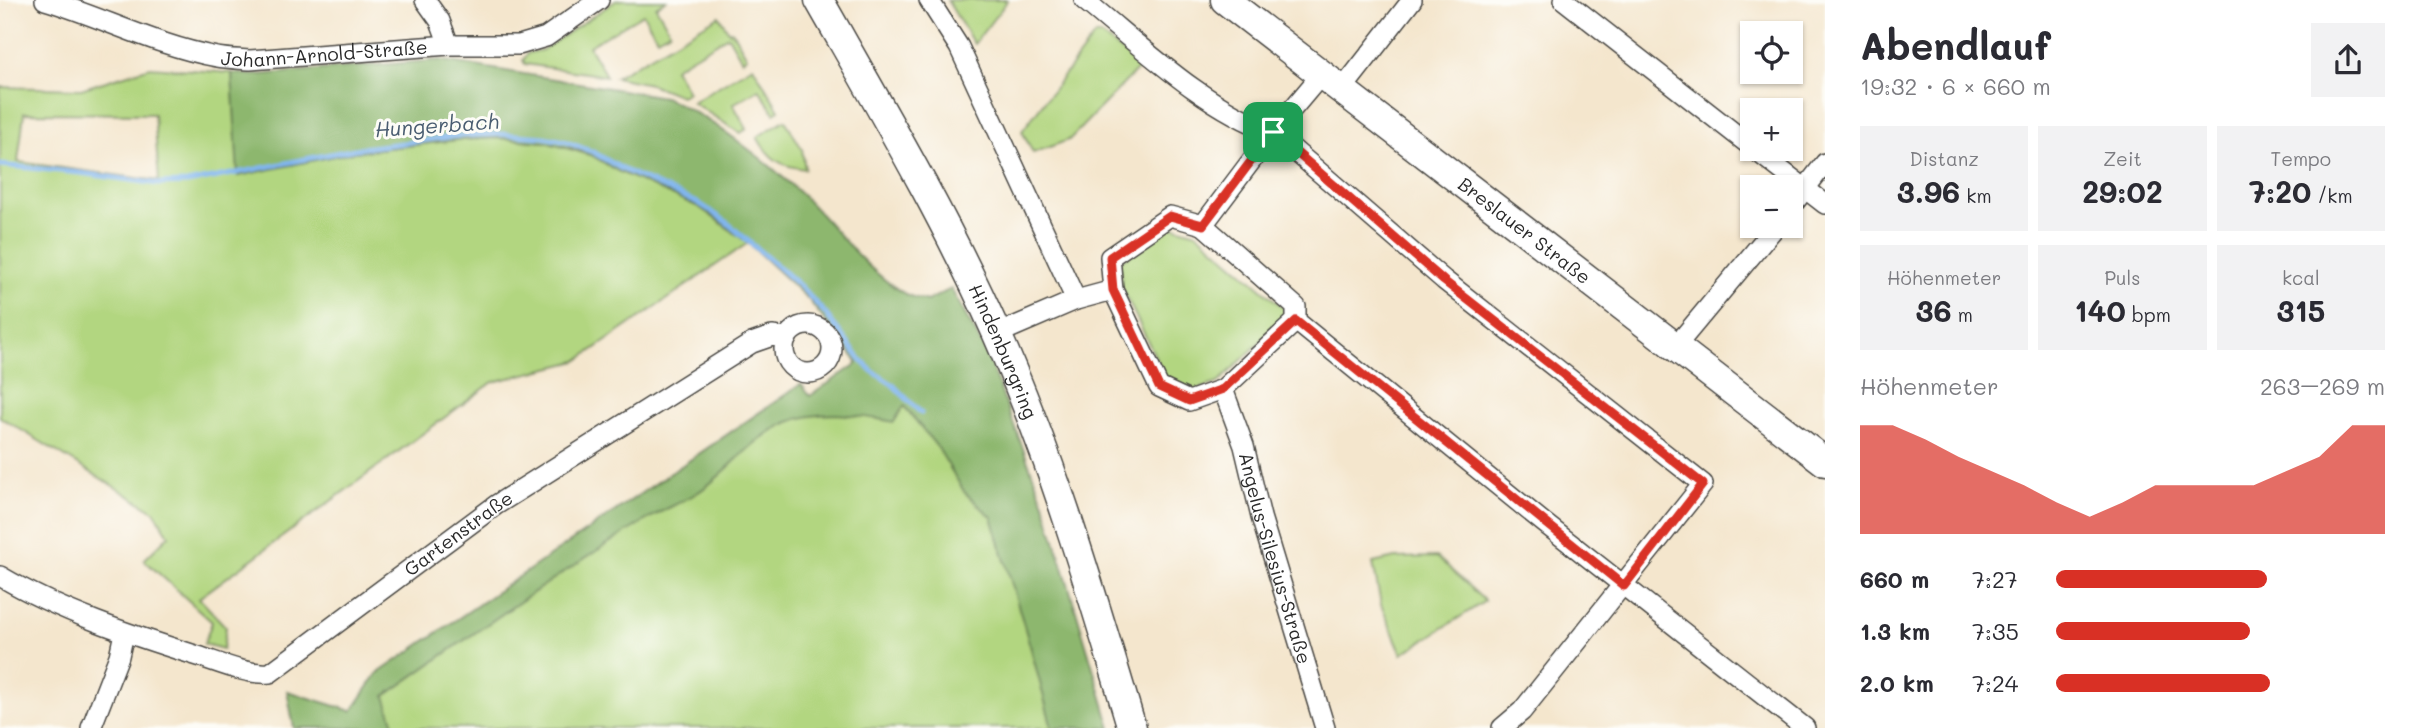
<!DOCTYPE html>
<html lang="de">
<head>
<meta charset="utf-8">
<style>
	body { margin:0; font-family:Mali,sans-serif; background:#f2f2f3; color:#2b2b33; height:100vh; display:flex; flex-direction:column; font-size:26px; white-space:nowrap }
	* { box-sizing:border-box; margin:0 }
	p { font-size:23px; color:#7c7c81 }
	.icon { flex:none; width:38px; height:38px; fill:none; stroke:currentColor; stroke-width:2; stroke-linecap:round; stroke-linejoin:round }
	.map { position:relative; flex:1; overflow:hidden }
	.drawer { display:flex; flex-direction:column; background:#fff; width:595px }
	.drawer>* { flex:none }
	.tools { position:absolute; left:1740px; top:21px; display:grid; gap:14px }
	.tools a { display:grid; place-items:center; width:63px; height:63px; border-radius:0px; background:#fff; box-shadow:0 2px 5px #0004; font-size:35px }
	.pin { position:absolute; display:grid; place-items:center; width:60px; height:60px; color:#fff; margin:-30px; border-radius:14px; box-shadow:0 4px 10px #0006 }
	.round { display:grid; place-items:center; flex:none; width:74px; height:74px; border-radius:0px; background:#f2f2f3 }
	.summary { display:flex; align-items:center; justify-content:space-between; height:119px; padding:0 35px }
	h1 { font-size:38px; font-weight:700; line-height:52px }
	.figures { display:grid; grid-template-columns:repeat(3,1fr); gap:10px; height:119px; padding:7px 35px }
	.figures div { display:grid; align-content:center; border-radius:0px; background:#f2f2f3; text-align:center }
	.figures b { font-size:30px; font-weight:700 }
	.figures small { font-size:19px; font-weight:400 }
	.figures p { font-size:19px }
	.chart { height:196px; padding:14px 35px }
	.chart p { display:flex; justify-content:space-between }
	.chart svg { width:100%; height:126px; margin-top:7px; fill:#d93025; opacity:.7 }
	ul { padding:0 35px; list-style:none; font-size:23px }
	li { display:grid; grid-template-columns:112px 84px 1fr; align-items:center; height:52px }
	li i { height:18px; border-radius:9px; background:#d93025 }
	main { display:flex; flex:1; min-height:0 }
	.map>svg:first-child { display:block }
	.green { fill:#b2d680; stroke:#6e8056; stroke-width:2; fill-rule:evenodd }
	.forest { fill:#8db76e; stroke:#5c714c; stroke-width:2 }
	.lines { fill:none; stroke-linecap:round; stroke-linejoin:round }
	.stream { stroke:#81b6ef; stroke-width:5 }
	.minor-casing { stroke:#494743; stroke-width:22 }
	.secondary-casing { stroke:#494743; stroke-width:31 }
	.minor { stroke:#fff; stroke-width:19 }
	.secondary { stroke:#fff; stroke-width:28 }
	.route-casing { stroke:#fff; stroke-width:14 }
	.route { stroke:#d93025; stroke-width:9 }
	.labels { text-anchor:middle; stroke-width:6; stroke-linejoin:round; paint-order:stroke }
	.street-label { font-size:19px; fill:#2b2b2b; stroke:#fdfcf7 }
	.water-label { font-size:21px; font-style:italic; fill:#495c70; stroke:#fdfcf7 }
</style>
</head>
<body>
<main>
<div class="map">
<svg width="1825" height="728" viewBox="0 0 1825 728">
	<rect width="100%" height="100%" fill="#fdfcf7"/>
	<filter id="ink" filterUnits="userSpaceOnUse"><feTurbulence type="fractalNoise" baseFrequency=".0143" numOctaves="2"/><feDisplacementMap in="SourceGraphic" scale="14" xChannelSelector="R" yChannelSelector="G"/><feConvolveMatrix kernelMatrix="1 2 1 2 8 2 1 2 1" color-interpolation-filters="sRGB"/></filter>
	<filter id="wash" filterUnits="userSpaceOnUse"><feTurbulence type="fractalNoise" baseFrequency=".00686" numOctaves="4" result="noise"/><feDisplacementMap in="SourceGraphic" scale="28" xChannelSelector="R" yChannelSelector="G"/><feGaussianBlur stdDeviation="1.57" result="paint"/><feColorMatrix in="noise" values="0 0 0 0 0 0 0 0 0 0 0 0 0 0 0 0 0 1.4 0 .05"/><feComposite in="paint" operator="in"/></filter>
	<g filter="url(#wash)">
		<rect width="100%" height="100%" fill="#f4e6cd"/>
		<!-- green -->
		<path class="green" d="M617,0H666L656,7L670,31L657,38L643,14L589,46L606,76L525,64L523,60L528,53L542,50Z
			M947,0H1008L974,44Z
			M719,16L729,32L732,31L747,57L742,60L728,36L674,68L688,92L681,96L650,84L615,77Z
			M1095,35H1100L1141,66L1069,140L1033,153L1022,131Z
			M753,66L779,110L774,113L759,89L733,104L747,129L740,133L692,102Z
			M150,67L232,73L239,175L354,152L456,140L499,138L545,142L593,156L618,171L699,207L748,243L577,361L493,382L199,598L226,627L223,649L204,644L212,622L144,560L169,535L154,511L0,417V87L81,89ZM24,113L154,114L159,181L18,162Z
			M785,120L802,149L805,169C780,166 770,160 757,137Z
			M1172,226L1197,233L1285,309V318L1218,383L1190,392L1167,381L1121,286L1120,261Z
			M873,361L1000,505L1065,728H348L378,693Z
			M1437,557L1485,601L1402,654L1381,605L1373,563L1395,558Z"/>
		<!-- forest -->
		<path class="forest" d="M439,60L664,97C712,118 765,159 803,196C835,227 863,268 902,292C909,297 919,298 927,301L951,289L985,350L1044,503L1111,728H1052L1031,649L992,517L965,493L938,448L904,406L894,422C860,416 823,408 789,422C750,438 730,472 697,493C682,502 665,509 650,518C559,572 472,635 385,696L395,728H294L287,691L352,711L377,674L801,384L810,396L858,363L808,299L748,243L722,222L699,207L618,171L593,156L572,148L545,142L499,138L456,140L354,152L238,176L232,73L254,75Z"/>
		<g class="lines">
			<!-- stream -->
			<path class="stream" d="M0,165L80,173L159,184L187,183L355,149L458,136L500,134L543,137L564,141L593,152L622,169L700,204L724,220L801,287L826,314
				M828,317L860,359L872,371L892,384L921,413"/>
		</g>
	</g>
	<g filter="url(#ink)">
		<g class="lines">
			<!-- minor casing -->
			<g class="minor-casing">
				<g id="minor">
					<path id="s1" d="M45,0C102,17 157,46 217,57C228,59 239,59 250,60L449,45H519L546,37L599,0"/>
					<path d="M425,0L440,21L449,45"/>
					<path d="M929,0L959,47L1076,300"/>
					<path d="M1084,0C1141,46 1203,107 1273,132L1444,280L1703,484L1522,711L1502,728"/>
					<path d="M1564,0L1752,147"/>
					<path d="M1341,91L1412,0"/>
					<path d="M1754,149L1825,204"/>
					<path d="M1790,208L1825,163"/>
					<path d="M1113,290L1159,387L1189,401L1223,389L1296,321V307L1203,225"/>
					<path d="M1296,321L1543,522L1805,728"/>
					<circle cx="808" cy="349" r="24"/>
					<path d="M997,334L1076,300L1113,290L1110,257L1170,216L1203,225L1273,132L1321,75"/>
					<path d="M1676,346L1776,226"/>
					<path id="s2" d="M1223,389L1244,446L1261,517L1325,728"/>
					<path id="s3" d="M0,576C61,612 131,635 198,656C220,663 247,675 270,673L496,505L752,343L772,336L787,338"/>
					<path d="M91,728L119,656L124,633"/>
				</g>
			</g>
			<!-- secondary casing -->
			<g class="secondary-casing">
				<g id="secondary">
					<path id="s4" d="M819,0C881,109 945,217 996,332C1053,460 1092,594 1132,728"/>
					<path id="s5" d="M1225,0L1825,462"/>
				</g>
			</g>
			<!-- minor -->
			<use href="#minor" class="minor"/>
			<!-- secondary -->
			<use href="#secondary" class="secondary"/>
		</g>
	</g>
	<g class="lines" filter="url(#ink)">
		<!-- route casing -->
		<g class="route-casing">
			<path id="route" d="M1273,132L1444,281L1703,484L1624,586L1296,321L1223,389L1189,401L1159,387L1113,290L1110,257L1170,216L1203,225Z"/>
		</g>
		<!-- route -->
		<use href="#route" class="route"/>
	</g>
	<g class="labels">
		<!-- street labels -->
		<g class="street-label">
			<text dy="7" stroke="none"><textPath href="#s1" startOffset="289">Johann-Arnold-Straße</textPath></text>
			<text dy="7" stroke="none"><textPath href="#s5" startOffset="378">Breslauer Straße</textPath></text>
			<text dy="7" stroke="none"><textPath href="#s4" startOffset="397">Hindenburgring</textPath></text>
			<text dy="7" stroke="none"><textPath href="#s3" startOffset="523">Gartenstraße</textPath></text>
			<text dy="7" stroke="none"><textPath href="#s2" startOffset="177">Angelus-Silesius-Straße</textPath></text>
		</g>
		<!-- water labels -->
		<g class="water-label">
			<text transform="translate(437 126) rotate(-4)" y="7">Hungerbach</text>
		</g>
	</g>
</svg>
<div class="tools">
<a><svg class="icon" aria-label="locate" viewBox="0 0 24 24"><circle cx="12" cy="12" r="6"/><path d="M12 2v4M12 18v4M2 12h4M18 12h4"/></svg></a>
<a>+</a>
<a>−</a>
</div>
<div class="pin" style="left:1273px;top:132px;background:#1e9e55"><svg class="icon" aria-label="arrive" viewBox="0 0 24 24"><path d="M6 21V4h12l-3 4 3 4H6"/></svg></div>
</div>
<section class="drawer">
<div class="summary"><div><h1>Abendlauf</h1><p>19:32 · 6 × 660 m</p></div><a class="round"><svg class="icon" aria-label="share" viewBox="0 0 24 24"><path d="M12 15V3M7 8l5-5 5 5M5 13v7h14v-7"/></svg></a></div>
<div class="figures">
<div><p>Distanz</p><b>3.96<small> km</small></b></div>
<div><p>Zeit</p><b>29:02</b></div>
<div><p>Tempo</p><b>7:20<small> /km</small></b></div>
</div>
<div class="figures">
<div><p>Höhenmeter</p><b>36<small> m</small></b></div>
<div><p>Puls</p><b>140<small> bpm</small></b></div>
<div><p>kcal</p><b>315</b></div>
</div>
<div class="chart"><p><span>Höhenmeter</span>263–269 m</p>
<svg viewBox="0 0 160 44" preserveAspectRatio="none"><path d="M0 44V6L10 6L20 11L30 17L40 22L50 27L60 33L70 38L80 33L90 27L100 27L110 27L120 27L130 22L140 17L150 6L160 6V44z"/></svg>
</div>
<ul>
<li><b>660 m</b>7:27<i style="width:64%"></i></li>
<li><b>1.3 km</b>7:35<i style="width:59%"></i></li>
<li><b>2.0 km</b>7:24<i style="width:65%"></i></li>
</ul>
</section>
</main>
</body>
</html>
